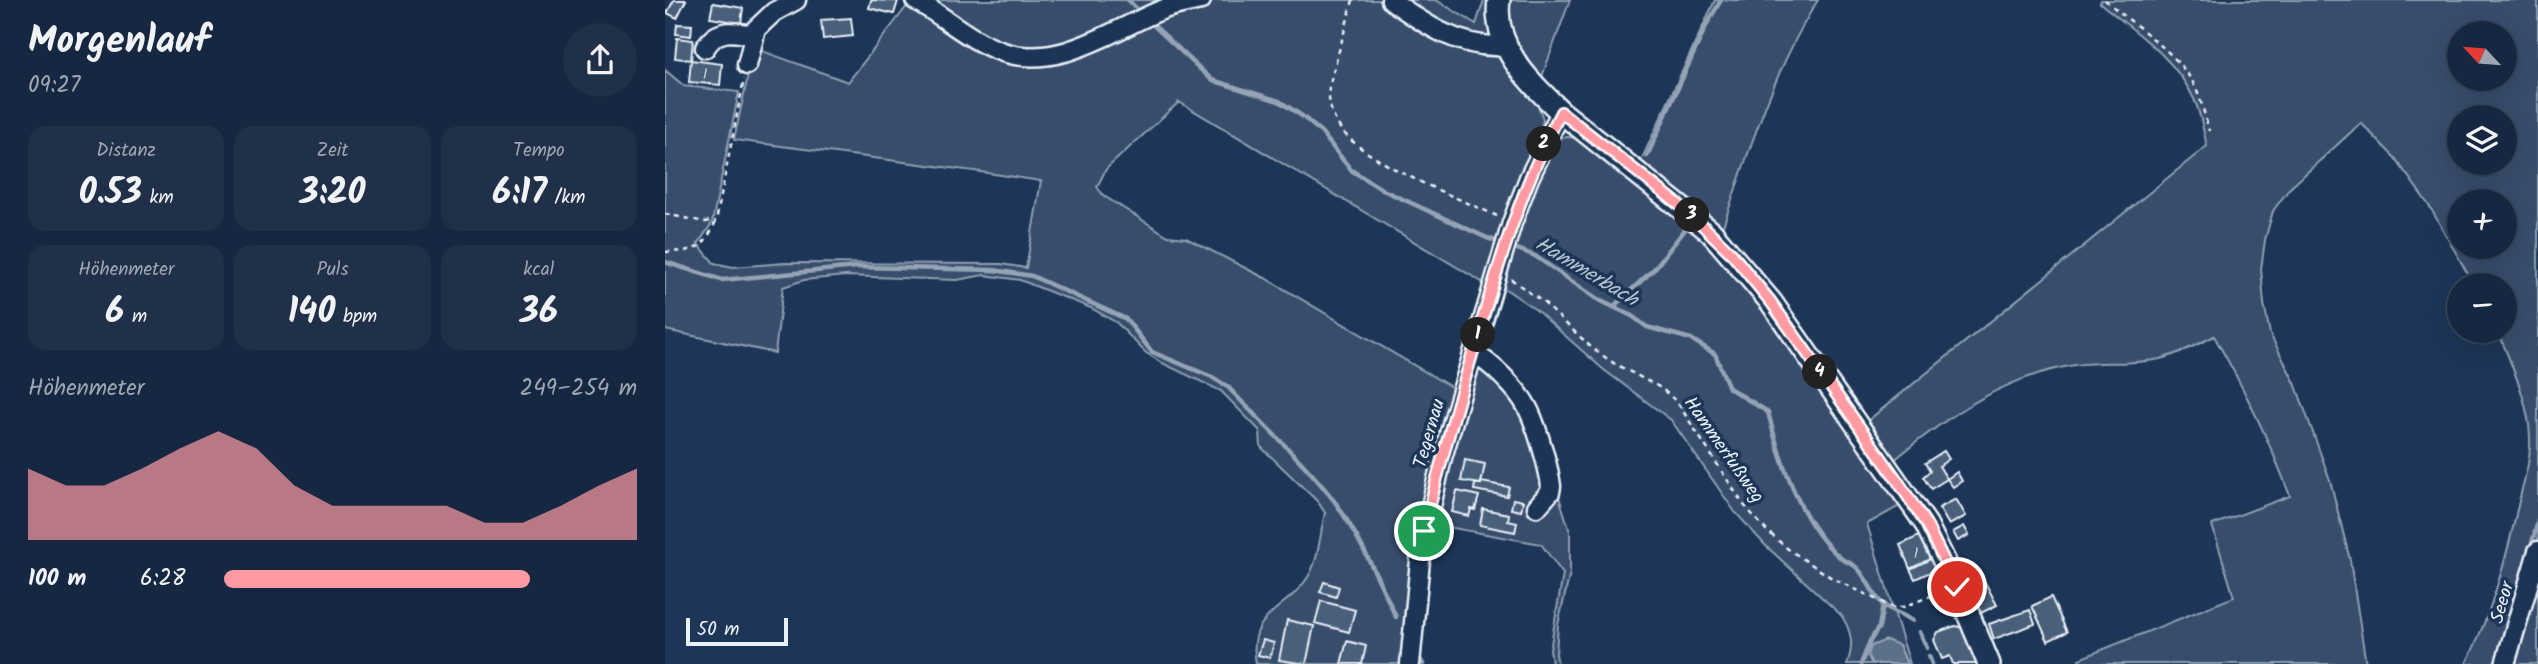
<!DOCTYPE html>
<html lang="de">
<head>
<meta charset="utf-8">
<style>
	body { margin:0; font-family:Kalam,sans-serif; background:#1f3048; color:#f1f3f6; height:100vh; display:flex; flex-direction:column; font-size:26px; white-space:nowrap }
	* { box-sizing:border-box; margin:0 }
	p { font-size:23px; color:#9ea6b1 }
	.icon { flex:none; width:38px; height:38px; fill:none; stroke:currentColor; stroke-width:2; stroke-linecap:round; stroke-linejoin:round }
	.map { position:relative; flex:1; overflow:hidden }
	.panel { display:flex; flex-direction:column; background:#162841; width:665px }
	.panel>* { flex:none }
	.needle { width:46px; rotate:296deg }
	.fabs { position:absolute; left:1782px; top:21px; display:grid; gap:14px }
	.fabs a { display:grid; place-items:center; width:70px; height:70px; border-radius:50%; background:#162841; box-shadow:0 7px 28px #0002,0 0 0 2px #35445a; font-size:35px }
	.scale { position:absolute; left:21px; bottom:18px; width:102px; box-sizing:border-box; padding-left:7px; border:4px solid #e8f1f8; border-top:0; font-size:19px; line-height:24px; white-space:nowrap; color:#e8f1f8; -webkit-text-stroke:5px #1d3557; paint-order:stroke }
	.pin { position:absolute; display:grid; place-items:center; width:60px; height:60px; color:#fff; margin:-30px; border:4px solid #fff; border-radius:50%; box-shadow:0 2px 7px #0007 }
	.km { position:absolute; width:35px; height:35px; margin:-18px; border-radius:50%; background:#222; color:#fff; font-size:19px; line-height:35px; text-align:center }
	.round { display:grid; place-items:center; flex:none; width:74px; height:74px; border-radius:37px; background:#1f3048 }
	.summary { display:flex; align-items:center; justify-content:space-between; height:119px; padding:0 28px }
	h1 { font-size:38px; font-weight:700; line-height:52px }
	.metrics { display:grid; grid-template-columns:repeat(3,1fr); gap:10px; height:119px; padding:7px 28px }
	.metrics div { display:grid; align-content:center; border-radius:18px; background:#1f3048; text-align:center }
	.metrics b { font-size:35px; font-weight:700 }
	.metrics small { font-size:19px; font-weight:400 }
	.metrics p { font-size:19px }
	.chart { height:196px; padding:14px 28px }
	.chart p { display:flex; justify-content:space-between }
	.chart svg { width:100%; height:126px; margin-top:7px; fill:#ff9aa2; opacity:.7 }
	ul { padding:0 28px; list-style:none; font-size:23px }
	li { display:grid; grid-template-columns:112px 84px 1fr; align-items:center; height:52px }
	li i { height:18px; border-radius:9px; background:#ff9aa2 }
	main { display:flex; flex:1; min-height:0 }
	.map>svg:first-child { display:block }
	.green { fill:#374d6c; stroke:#909fb2; stroke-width:2; fill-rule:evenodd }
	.water { fill:#5d7089; stroke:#95a4b5; stroke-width:2 }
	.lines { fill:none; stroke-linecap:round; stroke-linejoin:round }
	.stream { stroke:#95a4b5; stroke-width:4.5 }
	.building { fill:#495e7a; stroke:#e8f1f8; stroke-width:2 }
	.minor-casing { stroke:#e8f1f8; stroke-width:23 }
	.major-casing { stroke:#e8f1f8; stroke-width:26 }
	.path { stroke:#e8f1f8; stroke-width:2.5; stroke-dasharray:5 5; stroke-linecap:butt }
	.minor { stroke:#1d3557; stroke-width:18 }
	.major { stroke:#1d3557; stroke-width:21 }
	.route-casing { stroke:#fff; stroke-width:14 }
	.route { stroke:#ff9aa2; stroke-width:9 }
	.labels { text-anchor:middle; stroke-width:7; stroke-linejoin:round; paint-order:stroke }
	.number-label { font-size:16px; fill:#c0ccd8 }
	.street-label { font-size:19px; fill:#e8f1f8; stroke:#1d3557 }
	.water-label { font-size:21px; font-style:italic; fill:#b7c4d1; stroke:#1d3557 }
</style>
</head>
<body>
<main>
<section class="panel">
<div class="summary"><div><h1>Morgenlauf</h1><p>09:27</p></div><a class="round"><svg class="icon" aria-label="share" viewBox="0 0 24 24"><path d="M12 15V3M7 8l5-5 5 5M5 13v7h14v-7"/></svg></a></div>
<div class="metrics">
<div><p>Distanz</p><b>0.53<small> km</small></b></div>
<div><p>Zeit</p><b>3:20</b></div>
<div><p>Tempo</p><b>6:17<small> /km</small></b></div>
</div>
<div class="metrics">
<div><p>Höhenmeter</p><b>6<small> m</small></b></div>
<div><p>Puls</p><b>140<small> bpm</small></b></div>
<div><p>kcal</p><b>36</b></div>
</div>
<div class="chart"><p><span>Höhenmeter</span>249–254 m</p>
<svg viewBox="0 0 160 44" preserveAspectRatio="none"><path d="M0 44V19L10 25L20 25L30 19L40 12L50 6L60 12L70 25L80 32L90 32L100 32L110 32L120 38L130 38L140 32L150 25L160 19V44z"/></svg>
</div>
<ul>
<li><b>100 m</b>6:28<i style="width:74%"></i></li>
</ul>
</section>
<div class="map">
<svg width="1873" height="664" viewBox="0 0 1873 664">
	<rect width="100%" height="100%" fill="#1d3557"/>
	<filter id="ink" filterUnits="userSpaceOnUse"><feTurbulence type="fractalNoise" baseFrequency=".0143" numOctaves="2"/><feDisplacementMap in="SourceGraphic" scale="14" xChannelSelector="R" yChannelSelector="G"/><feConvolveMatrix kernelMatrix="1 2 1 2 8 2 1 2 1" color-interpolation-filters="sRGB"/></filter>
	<g filter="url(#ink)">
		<!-- green -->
		<path class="green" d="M260,0H508L501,11L551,0H771L811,24L819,0H828L827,33L822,39L831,54L841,60L870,97L878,119L875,135L822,285L514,102L441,169L432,187L439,196L503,236L521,238L600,278L791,390L737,664H591C581,612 622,611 643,577C654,560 655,533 660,513L653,502L596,447L595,431L556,391L495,362L480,352L452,323L426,308L355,280L319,275L292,280L180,276L139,280L118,287L110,353L0,330V70L19,86L74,92L47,223L33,244L49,263L68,267L120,263L336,264L361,268L376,181L309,171L69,140L89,48L183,82L246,1L344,50Z
			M839,0H905L875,82L853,56Z
			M1050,0H1153C1108,71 1083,154 1056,232L974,165Z
			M1436,0H1873V541L1837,664H1801C1827,613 1842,556 1854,501C1859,480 1866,460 1865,438C1864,401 1846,365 1833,331H1839V285H1809L1765,207L1730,158L1696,123L1624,189L1608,211L1600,240L1596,269L1599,304L1605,334L1630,383L1665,480L1685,560L1701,664H1416L1414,659L1569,597L1547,525L1625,496C1604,439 1579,388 1549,336C1532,345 1514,354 1495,359C1468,365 1438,361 1410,365C1340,376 1281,417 1228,461L1200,423L1542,146C1538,131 1536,113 1529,99C1511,58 1469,31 1435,3ZM1794,33H1839V79H1794ZM1794,117H1839V163H1794ZM1794,201H1839V247H1794Z
			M902,137L914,138L1058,253L1242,502L1202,524L1245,664H1242L1234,645L1203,656L1207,664H1182C1189,646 1187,631 1176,615L1100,545L1070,512L1006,420L939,370L871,310L835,285L849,238L886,144L893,138Z
			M816,351L869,417L905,532V573L893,625L891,654L893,664H887L885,650L898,574L876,544L766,524Z
			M1873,564V664H1843Z"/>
		<!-- water -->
		<path class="water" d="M1221,640L1234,645L1242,664H1207L1203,656L1206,646Z"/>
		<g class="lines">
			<!-- stream -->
			<path class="stream" d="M463,0L478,15
				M484,21L547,80L614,101L637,116L656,132L686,170L718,190L822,238L837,243
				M982,156L1041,26L1056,0
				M845,246L870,256L934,300L967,316L982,327L1026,339L1050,354L1064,388L1103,412C1115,461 1137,527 1177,559C1181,562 1187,563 1191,567C1203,577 1207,597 1220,606C1228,612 1239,615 1248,621
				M0,262L57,280L191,267L328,270L367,276L461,319L487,352L547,377L563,387C598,425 639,461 670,502C695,537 713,579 731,617
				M948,307L989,269L1022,227
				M1865,550L1873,521
				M1255,632L1262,648
				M1264,656L1267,664
				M755,659L758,664
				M1196,664L1205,641L1214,627L1218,605"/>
		</g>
		<!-- building -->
		<path class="building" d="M9,0H21L12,18L2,13Z
			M206,0L233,1L229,14L204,8Z
			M48,3L78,8L76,23L45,18Z
			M186,18L188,36L158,39L156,20Z
			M12,24L27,25L26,36L11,34Z
			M12,38L28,40L26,60L10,58Z
			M26,60L57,64L55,85L24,82Z
			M1279,451L1284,459L1274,466L1282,479L1266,489L1258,477L1265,471L1260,463Z
			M800,460L820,464L816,484L796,481Z
			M1292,472L1297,481L1288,487L1282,479Z
			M816,482L844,487L842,496L809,490L810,484H816Z
			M792,491L814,496L810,510L806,509L804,516L787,512Z
			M848,499L858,501L856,511L846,509Z
			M1291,499L1301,516L1284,525L1274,508Z
			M818,509L844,514L843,521L852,523L850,532L815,525Z
			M1299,526L1304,535L1293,541L1288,532Z
			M1256,535L1267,558L1245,569L1235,545Z
			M1267,558L1272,569L1250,579L1245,569Z
			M1314,571L1332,605L1316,613L1299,579Z
			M659,582L674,587L671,597L655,592Z
			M1386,597L1402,632L1383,641L1367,606Z
			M656,601L690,610L684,632L650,623Z
			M1365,610L1370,624L1329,639L1324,624Z
			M622,620L649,626L641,664L614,660Z
			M1290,626L1299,628L1312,664H1288L1285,656L1277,659L1269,640L1273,632Z
			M598,640L609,643L605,658L593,655Z
			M682,641L701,646L697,664H676Z"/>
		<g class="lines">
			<!-- minor casing -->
			<g class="minor-casing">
				<path id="minor" d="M250,0C279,16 306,42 338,52C392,70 446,31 494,11C508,5 522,3 536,0
					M726,0C760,25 796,49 840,46
					M40,48C52,28 68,31 88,35
					M82,65L91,29L109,12L131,0
					M808,353C825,362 853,389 862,407C871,423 884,468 886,486L885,492L872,507
					M745,664L756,550L777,458L847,223L864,178L896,112
					M1840,664L1873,551"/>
			</g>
			<!-- major casing -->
			<g class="major-casing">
				<path id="major" d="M834,0C827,47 865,82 896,112L1046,232L1106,302L1261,524L1292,587L1324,664"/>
			</g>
			<!-- path -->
			<path class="path" d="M688,0L664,87C663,102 666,115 675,128C700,163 791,197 832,216
				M1440,0C1467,24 1517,55 1531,89C1537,102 1540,117 1544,131
				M0,214L40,222L51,221
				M0,252C31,251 38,250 51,221L79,79
				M846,279L879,303L928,349L950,364L996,388L1012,402L1078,504L1101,530L1123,549L1167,578L1227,607H1238L1276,592"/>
			<!-- minor -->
			<use href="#minor" class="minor"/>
			<!-- major -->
			<use href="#major" class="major"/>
		</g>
	</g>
	<g class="lines" filter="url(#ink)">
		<!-- route casing -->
		<g class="route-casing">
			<path id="route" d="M759,531C773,467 793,404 811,341C834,263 857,185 896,112L1027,215L1066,253L1106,302L1232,480L1261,524L1292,587"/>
		</g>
		<!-- route -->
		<use href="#route" class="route"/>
	</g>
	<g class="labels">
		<!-- number labels -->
		<g class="number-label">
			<text x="40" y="79">1</text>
			<text x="1251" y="558">1</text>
		</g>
		<!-- street labels -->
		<g class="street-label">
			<text transform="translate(763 433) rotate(-74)" y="7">Tegernau</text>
			<text transform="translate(1060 449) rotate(55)" y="7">Hammerfußweg</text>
			<text transform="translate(1836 602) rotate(-74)" y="7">Seeor</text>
		</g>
		<!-- water labels -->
		<g class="water-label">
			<text transform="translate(922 271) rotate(31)" y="7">Hammerbach</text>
		</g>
	</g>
</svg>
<div class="fabs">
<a><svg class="needle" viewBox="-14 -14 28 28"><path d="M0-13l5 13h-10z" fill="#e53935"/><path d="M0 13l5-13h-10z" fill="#9ea6b1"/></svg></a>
<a><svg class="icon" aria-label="layers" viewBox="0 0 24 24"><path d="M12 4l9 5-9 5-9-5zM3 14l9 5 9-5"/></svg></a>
<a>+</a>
<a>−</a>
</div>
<div class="scale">50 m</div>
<div class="pin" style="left:759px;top:531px;background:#1e9e55"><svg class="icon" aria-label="arrive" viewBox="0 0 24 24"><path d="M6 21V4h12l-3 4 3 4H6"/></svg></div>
<div class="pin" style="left:1292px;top:587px;background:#d93025"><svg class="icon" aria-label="check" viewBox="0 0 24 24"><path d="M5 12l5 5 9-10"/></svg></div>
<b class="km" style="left:813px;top:335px">1</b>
<b class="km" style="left:879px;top:144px">2</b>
<b class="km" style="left:1027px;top:215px">3</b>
<b class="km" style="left:1155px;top:372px">4</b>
</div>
</main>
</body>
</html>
